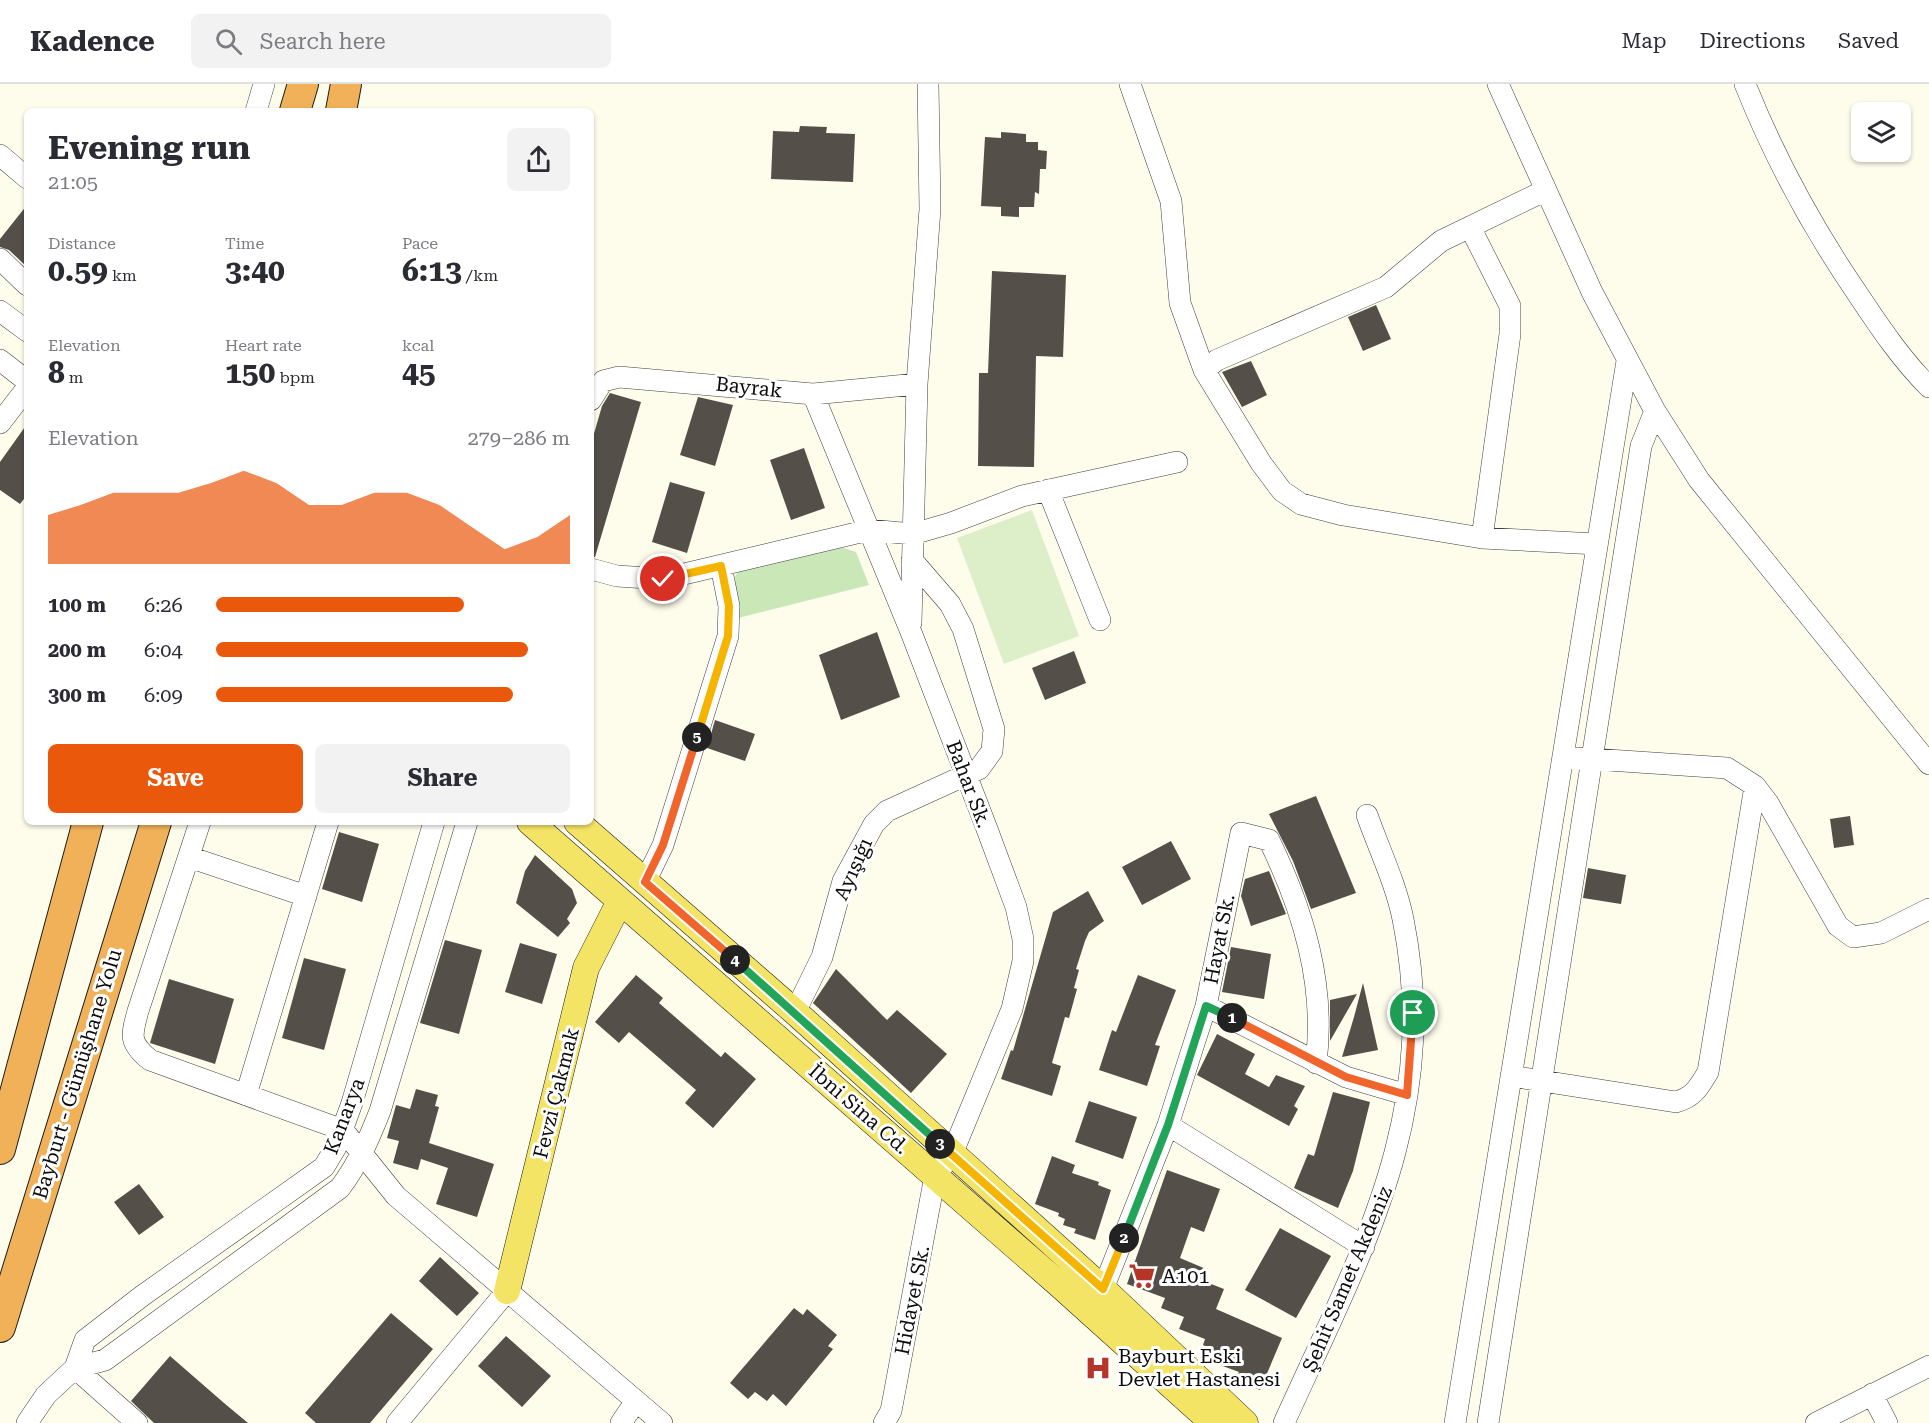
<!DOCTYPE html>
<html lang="en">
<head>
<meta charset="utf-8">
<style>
	body { margin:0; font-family:"Roboto Serif",serif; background:#f2f2f3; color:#2b2b33; height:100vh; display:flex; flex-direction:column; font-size:22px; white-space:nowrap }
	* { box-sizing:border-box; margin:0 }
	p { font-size:20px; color:#7c7c81 }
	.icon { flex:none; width:33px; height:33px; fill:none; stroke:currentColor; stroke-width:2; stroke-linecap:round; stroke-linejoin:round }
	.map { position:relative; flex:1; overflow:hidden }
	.panel { position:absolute; left:24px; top:24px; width:570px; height:717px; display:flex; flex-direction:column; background:#fff; border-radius:9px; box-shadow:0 2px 4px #0004 }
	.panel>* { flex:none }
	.tools { position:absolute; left:1851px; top:18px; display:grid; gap:12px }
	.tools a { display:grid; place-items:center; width:60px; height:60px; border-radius:9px; background:#fff; box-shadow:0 2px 4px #0004; font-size:30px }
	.pin { position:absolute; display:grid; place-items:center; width:51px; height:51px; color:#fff; margin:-26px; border:3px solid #fff; border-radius:50%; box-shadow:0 2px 6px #0007 }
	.km { position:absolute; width:30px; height:30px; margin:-15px; border-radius:50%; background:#222; color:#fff; font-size:16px; line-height:30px; text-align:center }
	.round { display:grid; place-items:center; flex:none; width:63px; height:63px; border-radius:9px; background:#f2f2f3 }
	.summary { display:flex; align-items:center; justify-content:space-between; height:102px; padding:0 24px }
	h1 { font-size:33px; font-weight:700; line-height:45px }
	.figures { display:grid; grid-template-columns:repeat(3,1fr); gap:9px; height:102px; padding:6px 24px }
	.figures div { display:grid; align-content:center }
	.figures b { font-size:30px; font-weight:700 }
	.figures small { font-size:16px; font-weight:400 }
	.figures p { font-size:16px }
	.chart { height:168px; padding:12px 24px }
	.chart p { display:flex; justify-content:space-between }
	.chart svg { width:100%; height:108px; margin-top:6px; fill:#ea580c; opacity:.7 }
	.action { display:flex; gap:12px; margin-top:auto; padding:12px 24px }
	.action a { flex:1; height:69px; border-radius:9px; background:#ea580c; color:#fff; font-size:24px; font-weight:700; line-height:69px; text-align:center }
	.action a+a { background:#f2f2f3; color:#2b2b33 }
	ul { padding:0 24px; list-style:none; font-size:20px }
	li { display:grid; grid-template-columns:96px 72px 1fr; align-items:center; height:45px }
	li i { height:15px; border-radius:8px; background:#ea580c }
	header { display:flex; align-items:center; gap:36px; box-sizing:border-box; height:84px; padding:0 30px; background:#fff; border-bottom:2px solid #e1e1e2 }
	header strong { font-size:28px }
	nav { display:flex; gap:33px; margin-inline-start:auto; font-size:21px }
	.search { width:420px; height:54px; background:#f2f2f3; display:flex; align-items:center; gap:15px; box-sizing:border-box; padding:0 21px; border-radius:9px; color:#7c7c81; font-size:22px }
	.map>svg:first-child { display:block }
	.green { fill:#cae7b7 }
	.pitch { fill:#ddefc9 }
	.building { fill:#544f49 }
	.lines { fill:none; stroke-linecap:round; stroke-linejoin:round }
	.minor-casing { stroke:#3f3f3f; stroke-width:22 }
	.major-casing { stroke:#1d1d1d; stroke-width:27 }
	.highway-casing { stroke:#1d1d1d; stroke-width:32 }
	.minor { stroke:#fff; stroke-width:21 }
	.major { stroke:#f4e466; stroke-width:26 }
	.highway { stroke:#f0b159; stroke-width:30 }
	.split-1-casing { stroke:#fff; stroke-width:12 }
	.split-2-casing { stroke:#fff; stroke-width:12 }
	.split-3-casing { stroke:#fff; stroke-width:12 }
	.split-4-casing { stroke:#fff; stroke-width:12 }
	.split-5-casing { stroke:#fff; stroke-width:12 }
	.split-6-casing { stroke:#fff; stroke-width:12 }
	.split-1 { stroke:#f0652b; stroke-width:8 }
	.split-2 { stroke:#22a559; stroke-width:8 }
	.split-3 { stroke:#f5b400; stroke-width:8 }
	.split-4 { stroke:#22a559; stroke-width:8 }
	.split-5 { stroke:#f0652b; stroke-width:8 }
	.split-6 { stroke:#f5b400; stroke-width:8 }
	.labels { text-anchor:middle; stroke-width:6; stroke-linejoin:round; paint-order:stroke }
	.street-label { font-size:20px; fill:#0c0c0c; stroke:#fff }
	.poi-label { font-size:20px; fill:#0c0c0c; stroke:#fff; text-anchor:start }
</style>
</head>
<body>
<header>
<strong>Kadence</strong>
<div class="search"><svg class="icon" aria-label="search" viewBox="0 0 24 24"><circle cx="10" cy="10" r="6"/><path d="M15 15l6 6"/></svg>Search here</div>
<nav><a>Map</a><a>Directions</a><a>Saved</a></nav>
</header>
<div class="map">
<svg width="1929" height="1339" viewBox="0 0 1929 1339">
	<rect width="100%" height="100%" fill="#fefdec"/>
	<!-- green -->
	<path class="green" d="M838,462L856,468L869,501L738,534L735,493L738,487Z"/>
	<!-- pitch -->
	<path class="pitch" d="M1032,426L1079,552L1004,580L957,454Z"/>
	<!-- building -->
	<path class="building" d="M800,42L827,43L826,49L855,50L853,98L771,95L773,47L799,48Z
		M1001,48L1026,50V58H1038V66L1047,67L1046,85H1040L1039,110L1035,108L1034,123H1019V133L1001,132V123L981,122L985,53L1001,54Z
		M27,121V183L9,166L0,163V155Z
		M992,187L1066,191L1063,273L1036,272L1034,383L978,382L979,289H988Z
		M1376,221L1391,255L1363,267L1348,233Z
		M1251,277L1267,311L1242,323L1222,288Z
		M610,309L641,318L595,473H591V360L602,322Z
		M698,313L733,321L715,382L680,371Z
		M27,340V411L20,420L0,406V378Z
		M804,364L825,424L791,436L770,376Z
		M670,398L705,408L687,469L652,458Z
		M877,548L900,613L841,636L819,571Z
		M1074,567L1086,599L1045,616L1032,584Z
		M715,636L755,650L745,677L707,664Z
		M1316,712L1356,809L1311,825L1293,777L1269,730Z
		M1850,732L1854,761L1834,764L1830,735Z
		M339,748L379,760L362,818L322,805Z
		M1171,757L1191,795L1142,821L1122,783Z
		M535,771L572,805L577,819L567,835L570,839L558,853L516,819L525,787Z
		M1588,784L1626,791L1621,820L1583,814Z
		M1269,787L1286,830L1251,842L1241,812L1245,795Z
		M1088,807L1104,837L1089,848L1085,857L1076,885L1079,886L1074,904L1077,905L1069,934L1065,933L1052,979L1061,982L1052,1012L1001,995L1011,966L1013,967L1053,828Z
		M445,856L482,866L459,950L420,939Z
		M520,859L557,870L542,920L505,908Z
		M1231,863L1271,870L1264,915L1222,908Z
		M304,874L346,885L324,966L282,954Z
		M836,885L887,936L897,926L947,970L911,1009L813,919Z
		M636,891L663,914L659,919L721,973L725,968L756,995L713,1044L685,1019L696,1006L629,948L619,959L595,938Z
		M1138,891L1176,906L1155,961L1160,962L1147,1002L1099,986L1112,946L1116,948Z
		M169,895L234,915L215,980L150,959Z
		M1363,899L1378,966L1342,973L1354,933Z
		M1357,910L1330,957V916Z
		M1217,950L1255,970L1245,990L1269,1003L1276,991L1305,1002L1294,1022L1298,1025L1289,1042L1197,991Z
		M416,1005L438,1011L435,1022L439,1023L429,1059L494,1080L477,1133L436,1120L448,1084L421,1075L418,1086L393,1079L399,1057L387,1054L396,1021L410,1025Z
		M1333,1008L1370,1018L1353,1087L1338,1124L1294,1104L1308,1070L1314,1072Z
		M1089,1017L1137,1033L1123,1075L1075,1058Z
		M1052,1072L1075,1081L1072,1089L1099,1098L1098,1101L1111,1106L1095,1156L1074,1149L1076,1145L1063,1141L1065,1135L1058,1132L1059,1129L1035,1120Z
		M1167,1086L1220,1105L1204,1148L1191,1143L1180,1174L1206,1185L1201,1196L1224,1205L1216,1225L1282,1254L1260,1306L1236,1296L1239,1288L1220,1281L1224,1272L1203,1261L1205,1255L1179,1245L1184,1233L1161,1224L1165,1214L1127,1200Z
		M139,1100L164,1133L139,1151L114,1118Z
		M1280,1144L1331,1172L1296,1234L1245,1206Z
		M440,1173L479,1209L457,1232L419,1197Z
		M794,1224L803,1231L807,1225L837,1251L828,1262L833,1265L786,1322L773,1310L767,1317L755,1308L748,1315L730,1299Z
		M391,1229L433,1265L370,1339H316L305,1329Z
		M506,1252L551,1292L522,1323L478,1282Z
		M170,1272L224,1319L248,1339H154L131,1317Z"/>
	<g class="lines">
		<!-- minor casing -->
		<g class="minor-casing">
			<path id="minor" d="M1130,0L1171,117L1180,219L1204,286L1261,379L1282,407L1301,420L1343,431L1482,454L1597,460
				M1498,0L1592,208L1655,327L1699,396L1929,680
				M1745,0C1775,75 1812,143 1857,209C1879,242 1901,275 1929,303
				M256,27L264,0
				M0,71L27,94
				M1470,143L1510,222V250L1482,454
				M0,175L27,201
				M0,227L27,247
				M0,276L27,297
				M1204,286L1217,276L1386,203L1441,157L1544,107
				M813,310L911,548L987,745L1016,823L1023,855V877L1012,925L952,1070L935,1092L891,1327L884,1339
				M591,316L603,297L619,293L813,310L917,300
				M0,339L27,304
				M1048,406L1100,536
				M591,485L617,492L663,495L869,446L913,450L951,439L1022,412L1177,378
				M911,539L917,300L930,125L928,0
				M1563,673L1727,684L1755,702L1768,719L1838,842L1853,853L1881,849L1929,825
				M200,738L138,927C131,952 129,959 150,976L343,1046L396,1112L662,1339
				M189,773L306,812
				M645,798L663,761L728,552L729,522L721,482
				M1206,922L1346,993L1407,1011
				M795,928L822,873L843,797L874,740L887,727L979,685L992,667L994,645L963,545L950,520L912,476
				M1511,992L1676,1018C1694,1013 1699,1003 1708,988L1755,702
				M246,1011L328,738
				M1168,1041L1364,1163
				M1103,1205L1168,1041L1206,922L1241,749L1269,756C1303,826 1326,900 1316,979
				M75,1284L85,1256L142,1212L324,1083L336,1063L352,1019L434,738
				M75,1284L137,1339
				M1872,1310L1887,1339
				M27,1339L46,1311L75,1284L105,1276L340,1104C358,1080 369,1055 380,1027L467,738
				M397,1339L507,1207
				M621,1339L636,1317
				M1284,1339C1361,1168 1442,1030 1403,835C1396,800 1379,765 1367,731
				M1455,1339L1627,277
				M1488,1339L1641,362L1655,327
				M1816,1339L1929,1282"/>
		</g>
		<!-- major casing -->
		<g class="major-casing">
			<path id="major" d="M530,738L1061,1202L1213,1339
				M577,738L795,928L1103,1205L1245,1339
				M507,1207L586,884L620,817"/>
		</g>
		<!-- highway casing -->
		<g class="highway-casing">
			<path id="highway" d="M295,27L303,0
				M341,27L346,0
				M0,1065L88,738
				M0,1243L156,738"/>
		</g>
		<!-- minor -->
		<use href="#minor" class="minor"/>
		<!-- major -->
		<use href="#major" class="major"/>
		<!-- highway -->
		<use href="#highway" class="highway"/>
	</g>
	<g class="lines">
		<!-- split-1 casing -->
		<g class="split-1-casing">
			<path id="split-1" d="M1232,934L1346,993L1407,1011L1413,929"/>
		</g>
		<!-- split-2 casing -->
		<g class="split-2-casing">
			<path id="split-2" d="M1124,1154L1168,1041L1206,922L1232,934"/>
		</g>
		<!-- split-3 casing -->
		<g class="split-3-casing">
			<path id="split-3" d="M940,1060L1103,1205L1124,1154"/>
		</g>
		<!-- split-4 casing -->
		<g class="split-4-casing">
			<path id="split-4" d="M735,876L940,1060"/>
		</g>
		<!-- split-5 casing -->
		<g class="split-5-casing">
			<path id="split-5" d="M697,653L663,761L645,798L735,876"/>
		</g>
		<!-- split-6 casing -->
		<g class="split-6-casing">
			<path id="split-6" d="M663,495L721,482L729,522L728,552L697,653"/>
		</g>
		<!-- split-1 -->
		<use href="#split-1" class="split-1"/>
		<!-- split-2 -->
		<use href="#split-2" class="split-2"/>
		<!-- split-3 -->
		<use href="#split-3" class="split-3"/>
		<!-- split-4 -->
		<use href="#split-4" class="split-4"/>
		<!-- split-5 -->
		<use href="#split-5" class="split-5"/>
		<!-- split-6 -->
		<use href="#split-6" class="split-6"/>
	</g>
	<!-- icons -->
	<defs>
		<g id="supermarket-bare" transform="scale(2.07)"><path d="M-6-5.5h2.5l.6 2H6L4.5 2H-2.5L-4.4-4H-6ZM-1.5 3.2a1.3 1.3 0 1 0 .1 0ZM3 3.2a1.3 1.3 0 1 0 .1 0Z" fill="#b73429" stroke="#fff" stroke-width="2.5" paint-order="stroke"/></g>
		<g id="hospital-bare" transform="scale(2.07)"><path d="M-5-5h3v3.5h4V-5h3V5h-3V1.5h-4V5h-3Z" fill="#b73429" stroke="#fff" stroke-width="2.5" paint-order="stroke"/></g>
	</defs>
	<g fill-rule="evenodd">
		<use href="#supermarket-bare" x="1142" y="1192"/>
		<use href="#hospital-bare" x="1098" y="1284"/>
	</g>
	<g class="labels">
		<!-- street labels -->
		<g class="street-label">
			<text transform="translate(749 303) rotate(6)" y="7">Bayrak</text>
			<text transform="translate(969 700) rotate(69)" y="7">Bahar Sk.</text>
			<text transform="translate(853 785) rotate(-66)" y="7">Ayışığı</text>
			<text transform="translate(1219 855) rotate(-79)" y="7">Hayat Sk.</text>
			<text transform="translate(77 990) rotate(-73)" y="7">Bayburt - Gümüşhane Yolu</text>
			<text transform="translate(556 1009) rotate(-76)" y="7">Fevzi Çakmak</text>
			<text transform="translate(859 1025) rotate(41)" y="7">İbni Sina Cd.</text>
			<text transform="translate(344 1032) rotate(-69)" y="7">Kanarya</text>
			<text transform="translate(1347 1195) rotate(-67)" y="7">Şehit Samet Akdeniz</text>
			<text transform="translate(912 1216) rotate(-79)" y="7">Hidayet Sk.</text>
		</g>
		<!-- poi labels -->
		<g class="poi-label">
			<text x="1162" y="1199">A101</text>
			<text x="1118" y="1279">Bayburt Eski<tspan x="1118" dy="23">Devlet Hastanesi</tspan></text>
		</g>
	</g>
</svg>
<div class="tools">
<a><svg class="icon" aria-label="layers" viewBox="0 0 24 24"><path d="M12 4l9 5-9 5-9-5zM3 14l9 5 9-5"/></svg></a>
</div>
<div class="pin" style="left:1413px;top:929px;background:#1e9e55"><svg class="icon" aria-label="arrive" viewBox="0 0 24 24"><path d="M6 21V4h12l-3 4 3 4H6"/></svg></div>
<div class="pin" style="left:663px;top:495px;background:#d93025"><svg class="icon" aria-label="check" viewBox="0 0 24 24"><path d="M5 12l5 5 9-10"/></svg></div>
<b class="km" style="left:1232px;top:934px">1</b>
<b class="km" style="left:1124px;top:1154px">2</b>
<b class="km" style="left:940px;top:1060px">3</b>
<b class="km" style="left:735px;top:876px">4</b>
<b class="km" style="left:697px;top:653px">5</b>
<section class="panel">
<div class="summary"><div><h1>Evening run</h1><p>21:05</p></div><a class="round"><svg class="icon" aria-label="share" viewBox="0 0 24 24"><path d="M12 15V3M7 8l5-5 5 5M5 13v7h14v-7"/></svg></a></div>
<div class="figures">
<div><p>Distance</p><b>0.59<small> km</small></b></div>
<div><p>Time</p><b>3:40</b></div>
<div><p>Pace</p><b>6:13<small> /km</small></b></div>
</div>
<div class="figures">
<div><p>Elevation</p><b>8<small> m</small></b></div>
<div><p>Heart rate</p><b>150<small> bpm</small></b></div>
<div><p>kcal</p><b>45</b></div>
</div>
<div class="chart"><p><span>Elevation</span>279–286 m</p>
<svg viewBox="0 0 160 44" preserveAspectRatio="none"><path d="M0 44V24L10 20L20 15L30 15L40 15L50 11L60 6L70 11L80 20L90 20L100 15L110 15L120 20L130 29L140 38L150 33L160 24V44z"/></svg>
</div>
<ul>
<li><b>100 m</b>6:26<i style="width:70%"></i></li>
<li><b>200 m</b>6:04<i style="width:88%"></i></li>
<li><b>300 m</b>6:09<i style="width:84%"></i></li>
</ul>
<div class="action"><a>Save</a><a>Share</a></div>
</section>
</div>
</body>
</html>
